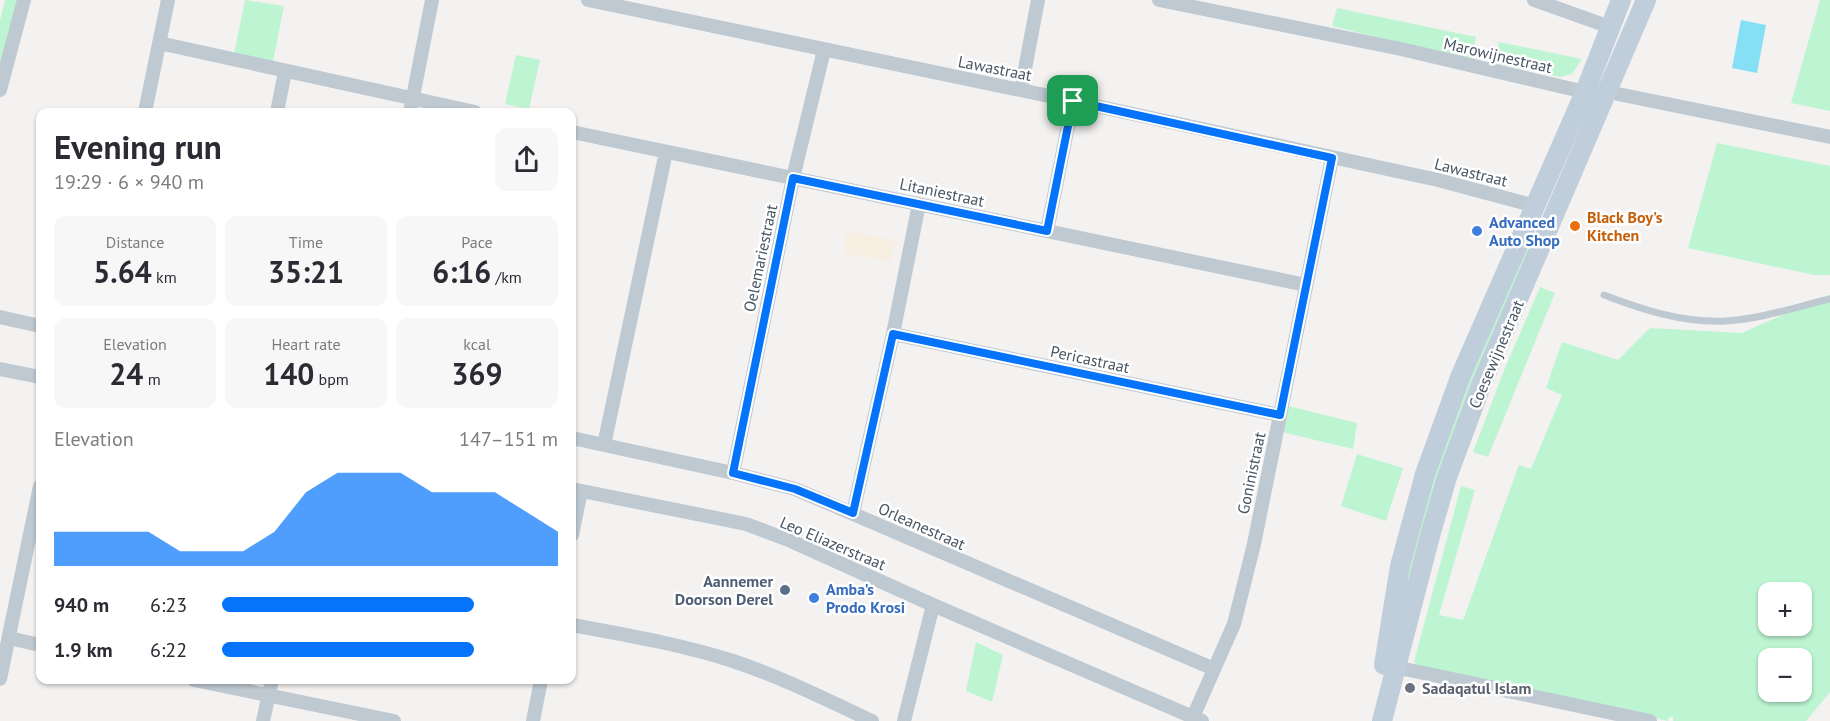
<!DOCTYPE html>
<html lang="en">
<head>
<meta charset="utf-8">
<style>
	body { margin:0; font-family:"PT Sans",sans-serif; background:#f7f7f7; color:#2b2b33; height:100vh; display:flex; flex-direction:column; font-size:22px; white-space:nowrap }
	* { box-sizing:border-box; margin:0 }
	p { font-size:20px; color:#7c7c81 }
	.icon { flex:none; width:33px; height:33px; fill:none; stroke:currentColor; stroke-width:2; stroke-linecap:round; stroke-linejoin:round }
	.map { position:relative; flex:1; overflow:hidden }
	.drawer { position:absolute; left:36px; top:108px; width:540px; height:576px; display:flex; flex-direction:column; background:#fff; border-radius:12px; box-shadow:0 2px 4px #0004 }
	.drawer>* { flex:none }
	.controls { position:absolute; left:1758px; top:582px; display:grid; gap:12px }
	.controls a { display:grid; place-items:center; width:54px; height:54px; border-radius:12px; background:#fff; box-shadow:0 2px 4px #0004; font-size:30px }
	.pin { position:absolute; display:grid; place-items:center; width:51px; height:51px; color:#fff; margin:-26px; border-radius:12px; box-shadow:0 3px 9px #0006 }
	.round { display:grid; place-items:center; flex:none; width:63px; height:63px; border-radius:12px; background:#f7f7f7 }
	.headline { display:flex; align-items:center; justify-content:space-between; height:102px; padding:0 18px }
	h1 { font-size:33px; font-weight:700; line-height:45px }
	.metrics { display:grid; grid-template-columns:repeat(3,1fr); gap:9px; height:102px; padding:6px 18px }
	.metrics div { display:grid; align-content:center; border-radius:12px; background:#f7f7f7; text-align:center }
	.metrics b { font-size:30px; font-weight:700 }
	.metrics small { font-size:16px; font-weight:400 }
	.metrics p { font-size:16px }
	.chart { height:168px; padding:12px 18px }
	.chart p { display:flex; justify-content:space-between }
	.chart svg { width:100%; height:108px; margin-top:6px; fill:#0574fb; opacity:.7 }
	ul { padding:0 18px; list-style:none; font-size:20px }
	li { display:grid; grid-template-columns:96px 72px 1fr; align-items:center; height:45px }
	li i { height:15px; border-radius:8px; background:#0574fb }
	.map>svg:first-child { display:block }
	.green { fill:#bdf5d2; fill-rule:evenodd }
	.sand { fill:#f6efe2 }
	.water { fill:#85e0f6 }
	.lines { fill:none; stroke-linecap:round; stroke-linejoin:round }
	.service { stroke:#bec9d2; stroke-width:7 }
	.minor { stroke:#bec9d2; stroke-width:14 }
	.secondary { stroke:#c0cdda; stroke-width:20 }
	.route-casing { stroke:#fff; stroke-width:12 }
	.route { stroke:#0574fb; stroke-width:8 }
	.food-dot { fill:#e8710a; stroke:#fff; stroke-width:2 }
	.shop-dot { fill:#3f7fe0; stroke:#fff; stroke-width:2 }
	.service-dot { fill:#5c6f8a; stroke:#fff; stroke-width:2 }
	.worship-dot { fill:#6b7280; stroke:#fff; stroke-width:2 }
	.labels { text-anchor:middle; stroke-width:5; stroke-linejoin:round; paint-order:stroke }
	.street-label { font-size:16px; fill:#475562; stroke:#fff }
	.food-label { font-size:16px; font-weight:bold; fill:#c56008; stroke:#fff; text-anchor:start }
	.shop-label { font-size:16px; font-weight:bold; fill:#366cbe; stroke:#fff; text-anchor:start }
	.service-label { font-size:16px; font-weight:bold; fill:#4e5e75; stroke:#fff; text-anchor:end }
	.worship-label { font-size:16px; font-weight:bold; fill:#5b616d; stroke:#fff; text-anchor:start }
</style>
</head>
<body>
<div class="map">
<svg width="1830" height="721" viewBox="0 0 1830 721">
	<rect width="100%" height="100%" fill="#f4f1f1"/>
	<!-- green -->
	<path class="green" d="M5,0H19L0,73V20Z
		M245,0L284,6L273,62L234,54Z
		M1820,0H1830V111L1791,103Z
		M1337,8L1476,37L1472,61L1332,26Z
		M1499,42L1582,59L1572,74L1560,77L1495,64Z
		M516,55L540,60L529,109L505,104Z
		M1717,143L1830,166V275H1814L1688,248Z
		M1527,243L1533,244L1408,595L1398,610L1412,542L1458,400Z
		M1540,287L1555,293L1488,457L1473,452L1505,368Z
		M1830,295V692L1806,721H1673V717H1669L1668,721L1435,672L1419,667L1414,662L1461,486L1475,490L1439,615L1463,620L1519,465L1531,469L1562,395L1546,388L1562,342L1618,360L1650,328L1742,333L1818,299ZM1768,592H1802V626H1768ZM1768,658H1802V692H1768Z
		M1288,406L1357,423L1353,449L1282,432Z
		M1357,454L1403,468L1386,521L1341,506Z
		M976,642L1003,655L992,702L966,691Z"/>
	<!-- sand -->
	<path class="sand" d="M847,231L895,240L891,262L843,253Z"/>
	<!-- water -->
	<path class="water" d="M1741,20L1766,25L1757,73L1732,68Z"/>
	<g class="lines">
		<!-- service -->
		<path class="service" d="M1604,295C1643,310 1683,323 1726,321C1760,319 1796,307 1830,299"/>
		<!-- minor -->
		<path class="minor" d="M588,0L1073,101L1438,180L1535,206
			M1159,0L1401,49L1585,92H1608L1830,137
			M1534,0L1610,27
			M159,43L475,112
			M0,90L24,0
			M1021,90L1038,0
			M145,112L168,0
			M277,112L285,72
			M410,112L432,0
			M572,132L1306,285
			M1047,231L1073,101
			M0,317L40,326
			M893,334L1280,415
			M0,369L40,377
			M572,438L733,473L795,489L1214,669
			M604,445L666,152
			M733,473L793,178L824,50
			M572,489L746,524L791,541L933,605L1202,721
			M853,513L893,334L919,204
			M572,535L581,491
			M572,625C626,635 680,644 733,661C781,677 827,700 872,721
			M9,638L40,645
			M1395,667L1650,721
			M0,679L40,486
			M194,680L394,721
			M1193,717L1234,624L1254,544L1332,158
			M263,721L272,680
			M533,721L541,680
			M904,721L933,605"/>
		<!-- secondary -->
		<path class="secondary" d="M1384,665L1400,566L1425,474L1461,375L1585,92L1621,0
			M1382,721L1430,536L1447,477L1482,383L1646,0"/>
	</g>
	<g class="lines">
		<!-- route casing -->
		<g class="route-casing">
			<path id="route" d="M1073,101L1332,158L1280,415L893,334L853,513L795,489L733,473L793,178L1047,231Z"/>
		</g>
		<!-- route -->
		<use href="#route" class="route"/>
	</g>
	<!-- markers -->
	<circle class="food-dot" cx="1575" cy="226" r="6"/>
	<g class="shop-dot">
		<circle cx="1477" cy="231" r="6"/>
		<circle cx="814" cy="598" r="6"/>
	</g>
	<circle class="service-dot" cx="785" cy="590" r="6"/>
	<circle class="worship-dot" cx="1410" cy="688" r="6"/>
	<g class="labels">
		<!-- street labels -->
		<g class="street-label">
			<text transform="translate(1498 55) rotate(13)" y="6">Marowijnestraat</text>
			<text transform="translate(995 68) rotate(11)" y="6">Lawastraat</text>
			<text transform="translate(1471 172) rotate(14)" y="6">Lawastraat</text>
			<text transform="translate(942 192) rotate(12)" y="6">Litaniestraat</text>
			<text transform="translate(760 258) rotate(-78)" y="6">Oelemariestraat</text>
			<text transform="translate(1496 354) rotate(-67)" y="6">Coesewijnestraat</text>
			<text transform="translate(1090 359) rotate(12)" y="6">Pericastraat</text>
			<text transform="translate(1251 473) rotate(-78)" y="6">Goninistraat</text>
			<text transform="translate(922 526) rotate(24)" y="6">Orleanestraat</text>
			<text transform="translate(833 543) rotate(23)" y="6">Leo Eliazerstraat</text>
		</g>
		<!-- food labels -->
		<g class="food-label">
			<text x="1587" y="223">Black Boy's<tspan x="1587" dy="18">Kitchen</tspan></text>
		</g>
		<!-- shop labels -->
		<g class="shop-label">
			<text x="1489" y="228">Advanced<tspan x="1489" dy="18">Auto Shop</tspan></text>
			<text x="826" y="595">Amba's<tspan x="826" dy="18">Prodo Krosi</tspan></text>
		</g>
		<!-- service labels -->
		<g class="service-label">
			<text x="773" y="587">Aannemer<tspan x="773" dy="18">Doorson Derel</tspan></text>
		</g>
		<!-- worship labels -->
		<g class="worship-label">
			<text x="1422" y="694">Sadaqatul Islam</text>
		</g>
	</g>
</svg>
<div class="controls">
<a>+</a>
<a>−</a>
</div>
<div class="pin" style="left:1073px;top:101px;background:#1e9e55"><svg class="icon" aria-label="arrive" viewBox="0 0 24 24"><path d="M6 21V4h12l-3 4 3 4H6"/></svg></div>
<section class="drawer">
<div class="headline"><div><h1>Evening run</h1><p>19:29 · 6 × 940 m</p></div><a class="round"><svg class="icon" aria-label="share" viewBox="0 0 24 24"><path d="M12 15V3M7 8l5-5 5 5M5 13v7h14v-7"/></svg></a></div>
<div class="metrics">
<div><p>Distance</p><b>5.64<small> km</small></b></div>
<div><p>Time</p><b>35:21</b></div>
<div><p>Pace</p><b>6:16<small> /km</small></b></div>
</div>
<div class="metrics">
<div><p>Elevation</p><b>24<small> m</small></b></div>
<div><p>Heart rate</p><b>140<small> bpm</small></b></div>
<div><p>kcal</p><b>369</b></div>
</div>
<div class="chart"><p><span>Elevation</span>147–151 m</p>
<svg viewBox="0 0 160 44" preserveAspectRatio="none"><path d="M0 44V30L10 30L20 30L30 30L40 38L50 38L60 38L70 30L80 14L90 6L100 6L110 6L120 14L130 14L140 14L150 22L160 30V44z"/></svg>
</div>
<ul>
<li><b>940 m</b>6:23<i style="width:75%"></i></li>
<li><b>1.9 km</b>6:22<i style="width:75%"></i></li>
</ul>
</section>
</div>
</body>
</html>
